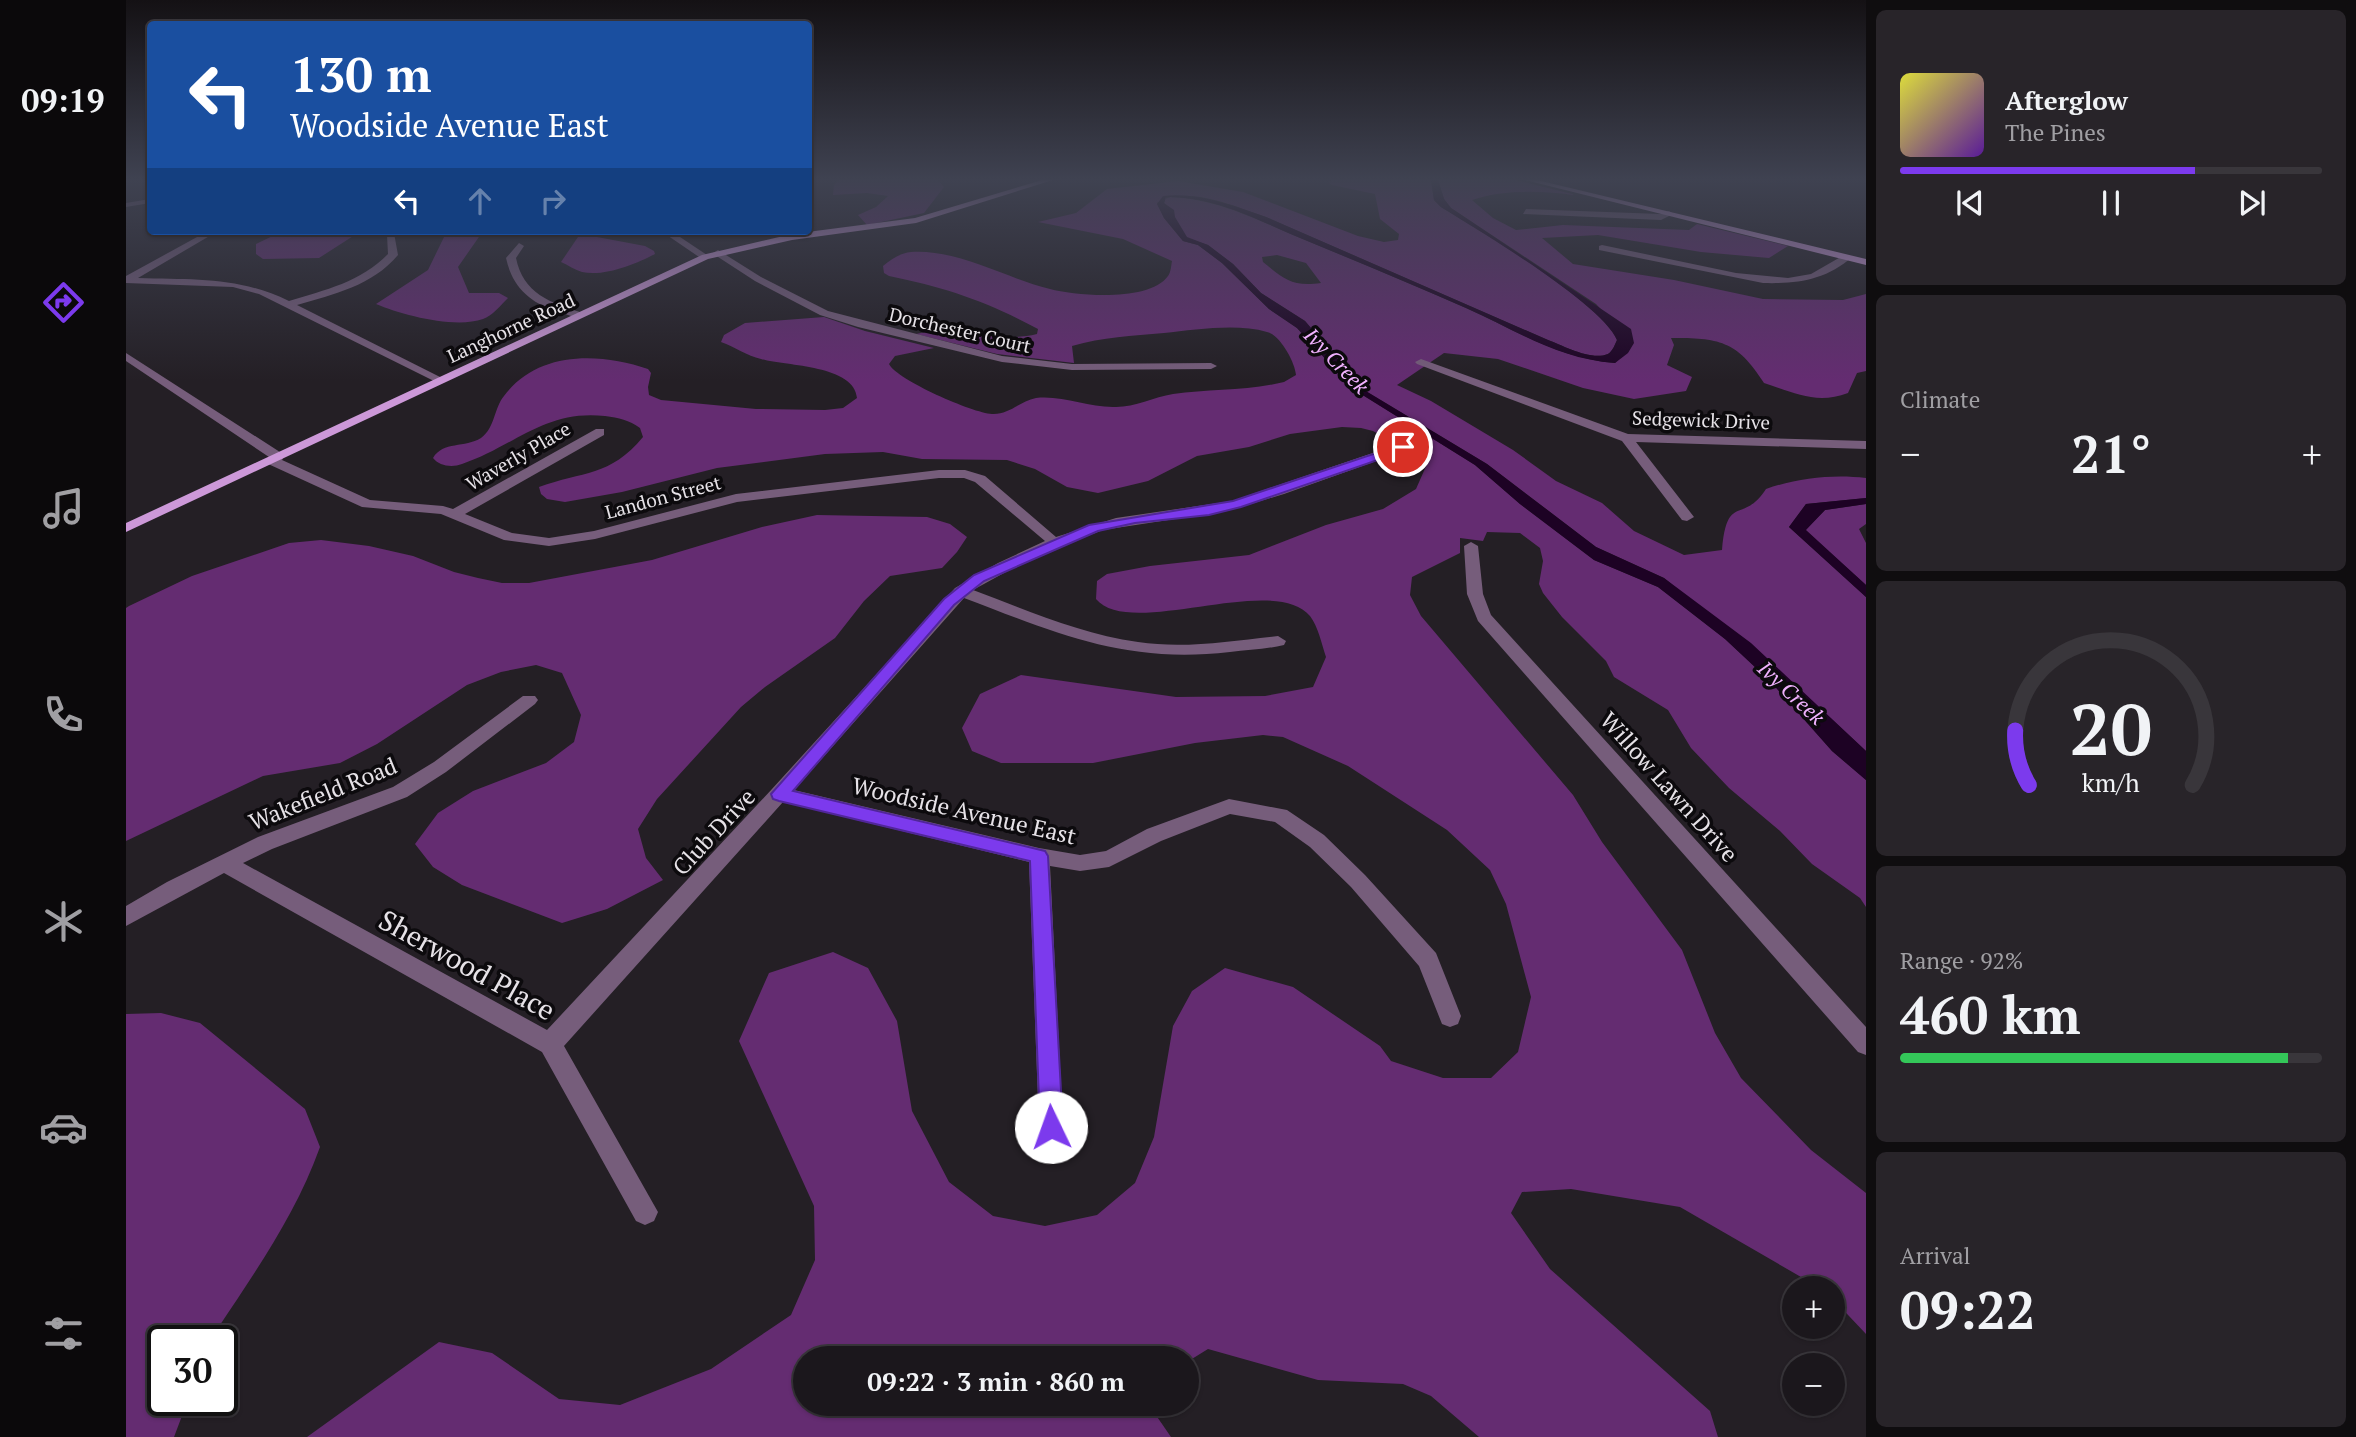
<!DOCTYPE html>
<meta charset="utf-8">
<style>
:root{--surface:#1b171c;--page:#282429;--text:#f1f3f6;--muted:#a09fa3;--line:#39363b;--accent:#7c3aed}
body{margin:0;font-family:"PT Serif",serif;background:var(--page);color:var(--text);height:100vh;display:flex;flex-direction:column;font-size:26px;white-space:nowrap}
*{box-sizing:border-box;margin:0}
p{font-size:23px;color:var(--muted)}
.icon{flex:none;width:38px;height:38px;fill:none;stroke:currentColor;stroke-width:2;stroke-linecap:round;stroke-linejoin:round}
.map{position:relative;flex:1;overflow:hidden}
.sheet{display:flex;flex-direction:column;gap:10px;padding:10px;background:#0f0d0f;width:490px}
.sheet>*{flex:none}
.top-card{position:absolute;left:21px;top:21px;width:665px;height:214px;border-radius:7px;box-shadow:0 2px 5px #0004,0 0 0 2px var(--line);background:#1a4fa0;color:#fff;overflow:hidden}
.tools{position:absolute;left:1656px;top:1276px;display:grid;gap:14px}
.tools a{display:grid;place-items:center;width:63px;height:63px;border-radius:50%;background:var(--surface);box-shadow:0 2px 5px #0004,0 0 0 2px var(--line);font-size:35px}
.speed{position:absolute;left:21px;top:1325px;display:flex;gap:14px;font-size:35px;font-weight:700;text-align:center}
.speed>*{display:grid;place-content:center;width:91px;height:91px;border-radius:50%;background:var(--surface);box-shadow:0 2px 5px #0004,0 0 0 2px var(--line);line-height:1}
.speed .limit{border:4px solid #111;border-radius:10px;background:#fff;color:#111}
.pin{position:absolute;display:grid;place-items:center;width:60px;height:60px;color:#fff;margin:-30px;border:4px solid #fff;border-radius:50%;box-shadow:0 2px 7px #0007}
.me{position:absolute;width:77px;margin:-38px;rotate:357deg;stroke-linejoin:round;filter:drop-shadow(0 0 5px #0008)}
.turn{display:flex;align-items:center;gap:24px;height:147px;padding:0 28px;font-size:32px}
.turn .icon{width:91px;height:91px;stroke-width:2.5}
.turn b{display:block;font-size:49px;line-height:60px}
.lanes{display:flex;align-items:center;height:66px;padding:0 28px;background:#0003;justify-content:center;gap:35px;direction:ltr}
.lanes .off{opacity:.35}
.big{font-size:52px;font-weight:800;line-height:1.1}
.sheet .tile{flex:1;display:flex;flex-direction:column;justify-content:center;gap:10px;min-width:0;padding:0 24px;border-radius:10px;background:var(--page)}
.sheet .dial{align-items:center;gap:0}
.dial svg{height:182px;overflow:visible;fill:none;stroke:var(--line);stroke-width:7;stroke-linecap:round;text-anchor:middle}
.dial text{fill:var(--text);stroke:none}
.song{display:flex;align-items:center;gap:21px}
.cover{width:84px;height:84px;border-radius:10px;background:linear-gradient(135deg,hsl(60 70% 55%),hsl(270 70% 35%))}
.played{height:7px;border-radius:4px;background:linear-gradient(90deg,var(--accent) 70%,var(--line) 70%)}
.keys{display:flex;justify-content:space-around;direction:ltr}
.heat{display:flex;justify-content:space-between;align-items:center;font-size:38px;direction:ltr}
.charge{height:10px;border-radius:5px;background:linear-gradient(90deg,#34c759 92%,var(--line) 0)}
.trip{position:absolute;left:667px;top:1346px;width:406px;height:70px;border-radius:35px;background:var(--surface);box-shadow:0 2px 5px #0004,0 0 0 2px var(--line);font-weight:800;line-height:70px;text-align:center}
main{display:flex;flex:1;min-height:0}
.menu{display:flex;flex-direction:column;width:126px;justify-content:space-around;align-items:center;background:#0b090b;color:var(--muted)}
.menu .icon{width:49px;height:49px}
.menu .on{color:var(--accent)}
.menu b{font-size:32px;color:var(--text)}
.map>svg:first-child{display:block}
.forest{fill:#642c71;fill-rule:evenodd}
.water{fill:#1d0224}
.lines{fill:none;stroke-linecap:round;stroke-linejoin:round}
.minor{fill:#765d7b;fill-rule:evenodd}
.major{fill:#cc98d8;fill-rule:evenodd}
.route{fill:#7c3aed;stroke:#51269a;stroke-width:2}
.labels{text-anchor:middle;stroke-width:7;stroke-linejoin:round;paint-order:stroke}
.far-street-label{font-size:19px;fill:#e6e2e7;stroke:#0c0a0d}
.far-water-label{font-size:21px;font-style:italic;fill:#f0b1fe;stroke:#0c0a0d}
.street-label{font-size:23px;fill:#e6e2e7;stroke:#0c0a0d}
.near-street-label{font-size:28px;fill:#e6e2e7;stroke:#0c0a0d}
</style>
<main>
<nav class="menu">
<b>09:19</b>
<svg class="icon on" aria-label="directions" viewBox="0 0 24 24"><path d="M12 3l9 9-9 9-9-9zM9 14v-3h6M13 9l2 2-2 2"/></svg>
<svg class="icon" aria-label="music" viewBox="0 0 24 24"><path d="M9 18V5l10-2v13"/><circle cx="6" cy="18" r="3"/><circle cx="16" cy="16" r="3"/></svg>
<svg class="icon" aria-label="phone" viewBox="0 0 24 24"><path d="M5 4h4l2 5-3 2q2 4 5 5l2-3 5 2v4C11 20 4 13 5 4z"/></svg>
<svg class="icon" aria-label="climate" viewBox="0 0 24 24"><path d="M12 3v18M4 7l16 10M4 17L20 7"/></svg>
<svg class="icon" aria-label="car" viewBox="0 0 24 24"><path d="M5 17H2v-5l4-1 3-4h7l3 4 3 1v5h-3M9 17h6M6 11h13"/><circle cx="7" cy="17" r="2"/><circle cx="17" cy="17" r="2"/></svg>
<svg class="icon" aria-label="filters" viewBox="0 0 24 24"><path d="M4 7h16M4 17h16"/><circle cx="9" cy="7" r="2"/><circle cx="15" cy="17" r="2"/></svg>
</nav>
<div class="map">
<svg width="1740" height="1437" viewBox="0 0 1740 1437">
<rect width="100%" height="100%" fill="#241f25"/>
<path class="forest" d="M 713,180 L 812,180 L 818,187 L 798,213 L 741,225 L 732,215 L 750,207 L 762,196 L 741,193 L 707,195 L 708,185 Z
M 1205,180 L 1305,180 L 1308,200 L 1315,207 C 1353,230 1476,304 1491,340 C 1489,344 1487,351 1482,354 C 1465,361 1438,346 1422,340 L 1140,217 C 1111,207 1058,184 1031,203 L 1038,218 L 1057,241 L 1072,245 L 1096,263 L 1143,309 L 1171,328 L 1227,389 L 1349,465 L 1394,504 L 1468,560 L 1532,587 L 1599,639 L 1645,682 L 1706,751 L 1740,780 L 1740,907 L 1734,898 L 1686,864 L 1654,831 L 1603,788 L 1565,748 L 1542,710 L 1488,677 L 1480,661 L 1436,617 L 1417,593 L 1413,584 L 1417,561 L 1414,548 L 1394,533 L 1361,532 L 1357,541 L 1334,538 L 1334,553 L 1286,577 L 1284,595 L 1295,616 L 1447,795 L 1476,842 L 1556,950 L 1589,1033 L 1615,1078 L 1685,1150 L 1740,1193 L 1740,1334 L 1706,1298 L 1706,1288 L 1694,1288 L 1554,1207 L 1445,1189 L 1396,1192 L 1385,1213 L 1424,1269 L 1584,1411 L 1592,1437 L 1353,1437 L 1305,1396 L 1277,1384 L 1192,1380 L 1082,1349 L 1061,1362 L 1060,1358 L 679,1358 L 679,1404 L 1026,1404 L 1025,1408 L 1045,1437 L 181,1437 L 313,1342 L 366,1353 L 433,1399 L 494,1405 L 585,1369 L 665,1315 L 689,1260 L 688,1206 L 613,1041 L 643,973 L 707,952 L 742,968 L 771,1021 L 786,1111 L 823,1182 L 867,1216 L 919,1226 L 971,1215 L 1009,1183 L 1028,1137 L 1047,1026 L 1066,991 L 1099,968 L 1167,987 L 1254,1046 L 1265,1061 L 1317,1078 L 1365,1078 L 1392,1052 L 1405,997 L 1380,904 L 1364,870 L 1321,830 L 1222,766 L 1157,737 L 1137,735 L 1069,743 L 967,763 L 875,763 L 846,751 L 836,728 L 854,694 L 895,675 L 1050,697 L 1139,696 L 1187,687 L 1200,657 C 1196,645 1192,626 1184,616 C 1147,572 1004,640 970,599 L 971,581 L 981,574 L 1024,566 L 1123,555 L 1200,525 L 1257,509 L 1290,489 L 1301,464 L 1287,454 L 1299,447 L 1278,437 L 1263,440 L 1247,431 L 1235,428 L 1216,427 L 1164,434 L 1123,447 L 1071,456 L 1022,481 L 972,493 L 941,487 L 909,469 L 881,460 L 796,459 L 757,452 L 699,454 L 591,468 L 496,492 L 439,502 L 421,499 L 415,494 L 413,487 C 457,471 484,477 517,437 L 514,428 C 503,420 493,418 479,416 C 419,409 387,447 336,464 C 326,468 313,466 307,458 C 317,441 339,448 355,438 C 369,428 368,408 378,396 C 411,351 473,352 522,369 L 525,373 L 522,387 L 523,395 L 535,400 L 630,409 L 699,410 L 717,408 L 731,398 C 729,365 659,366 635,359 C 621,356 609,347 595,342 L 598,335 L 619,323 L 698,317 L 739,331 L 808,348 L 769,356 L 763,364 C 771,380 847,413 866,414 C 883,415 894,401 910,398 C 937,395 963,408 990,407 C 1009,407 1028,397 1047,394 C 1083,389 1122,391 1158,382 L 1170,375 C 1169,362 1154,335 1141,332 C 1110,323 1069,330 1038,333 C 1006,336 977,337 946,346 L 948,363 L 871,354 L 790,334 C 830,325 871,344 911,334 L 912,329 C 860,301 821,288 763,276 L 758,273 L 757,266 C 766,259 774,253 785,252 C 833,249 879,278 924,289 C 951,296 1024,302 1042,276 C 1045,272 1045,266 1046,261 L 997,239 L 912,222 L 950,213 L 981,189 L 1052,181 L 1117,192 L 1232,236 L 1258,242 L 1272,240 L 1273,234 L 1254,219 L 1249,194 L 1206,185 L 1203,183 Z
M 1312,180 L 1390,180 L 1450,195 C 1415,191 1380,189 1346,200 L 1367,218 L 1390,230 L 1437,225 L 1563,230 L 1571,224 L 1662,246 L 1643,258 L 1575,252 L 1472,235 L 1416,238 L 1447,264 L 1548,280 L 1637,299 L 1717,300 L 1740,294 L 1740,371 L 1731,373 L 1722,393 C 1691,405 1668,393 1638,383 C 1611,340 1592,338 1545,338 L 1548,345 L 1541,365 L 1566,377 L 1560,391 L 1508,399 L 1457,388 L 1372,359 L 1318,353 L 1271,385 L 1305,401 L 1387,450 L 1430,481 L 1476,503 L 1508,531 L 1558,555 L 1596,550 C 1601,492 1617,525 1640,489 C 1671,478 1707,474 1740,478 L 1740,498 L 1680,504 L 1663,527 L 1740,597 L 1740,751 L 1684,699 L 1538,578 L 1470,547 L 1361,464 L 1238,390 L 1179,321 L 1135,293 L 1107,264 L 1082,245 L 1061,238 L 1038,203 L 1040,197 C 1086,197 1125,217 1167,235 C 1225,259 1283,283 1340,308 C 1389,330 1434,359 1489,363 L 1507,343 L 1470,304 L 1325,208 L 1318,199 ZM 1151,255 L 1180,263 L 1195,283 C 1166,287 1158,279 1137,262 L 1136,257 Z
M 157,231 L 235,231 L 193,258 L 137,259 L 130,254 L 130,244 Z
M 314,231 L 363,231 L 355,234 L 332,267 L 343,293 L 373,293 L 382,298 C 375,305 366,316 357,319 C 329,329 276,315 250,304 L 302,270 L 319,235 Z
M 429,231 L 457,231 L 471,237 L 519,246 L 528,251 L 529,254 C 510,264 478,277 456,272 C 449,270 442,265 435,262 L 452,237 Z
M 1740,504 L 1740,524 L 1733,529 L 1740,543 L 1740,585 L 1679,530 L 1699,510 Z
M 691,515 L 801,517 L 824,524 L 841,537 L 831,552 L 816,568 L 764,576 L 738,601 L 709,638 L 639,687 L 615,707 L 531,799 L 512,829 L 520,858 L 537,880 L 481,909 L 436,923 L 336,885 L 307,867 L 289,844 L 312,813 L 347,791 L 420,763 L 448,742 L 455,715 L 436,673 L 410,665 L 375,672 L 341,685 L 251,744 L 214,763 L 137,776 L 0,841 L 0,608 L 3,606 L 66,576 L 163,543 L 195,540 L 243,546 L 287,556 L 328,572 L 352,578 L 376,583 L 403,583 L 526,560 L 636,527 Z
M 35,1013 L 74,1023 L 179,1109 L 194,1147 C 170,1214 131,1269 92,1328 L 87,1340 L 37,1340 L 37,1400 L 62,1400 L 48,1437 L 0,1437 L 0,1014 Z"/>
<path class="water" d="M 1305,180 L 1312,180 L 1318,199 L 1325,208 L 1505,329 L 1508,343 L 1502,353 L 1489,363 C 1431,359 1392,331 1340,308 C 1283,283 1225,259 1167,235 C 1126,217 1086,196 1040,197 L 1038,203 L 1048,210 L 1049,217 L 1061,237 L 1082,245 L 1107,264 L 1135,293 L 1179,321 L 1238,390 L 1361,464 L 1470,547 L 1538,578 L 1625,643 L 1740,751 L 1740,780 L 1706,751 L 1645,682 L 1599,639 L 1532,587 L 1468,560 L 1394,504 L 1349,465 L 1227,389 L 1171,328 L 1143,309 L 1096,263 L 1072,245 L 1057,241 L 1038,218 L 1031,204 L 1037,196 C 1072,192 1108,206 1140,217 L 1422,340 C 1438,346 1465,361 1482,354 C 1487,351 1489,344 1491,340 C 1476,304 1352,230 1315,207 L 1308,200 Z
M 1740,498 L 1740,504 L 1699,510 L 1680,530 L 1740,585 L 1740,597 L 1663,527 L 1680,504 Z"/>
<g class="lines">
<path class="minor" d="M 24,199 L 24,203 L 0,207 L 0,203 Z
M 1400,209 L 1534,214 L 1543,211 L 1547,214 L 1535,220 L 1397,214 Z
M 82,231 L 92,231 L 12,278 C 68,280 111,276 163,301 C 199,290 235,282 262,254 L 261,235 L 268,233 L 272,255 C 246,286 208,294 171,305 L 320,380 L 310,382 L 133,294 L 107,287 L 0,283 L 0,276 Z
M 535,231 L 545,231 L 584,257 L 576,259 Z
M 393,243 L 398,246 L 390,258 C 397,293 424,303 457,313 L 457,317 C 448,318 439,314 430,311 C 403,302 386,286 380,258 Z
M 1476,245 L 1610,273 L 1662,278 L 1685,274 L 1718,255 L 1726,257 C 1700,280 1671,284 1637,283 L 1473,250 L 1473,246 Z
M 592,250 L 635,277 L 702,311 L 876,356 L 946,364 L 1085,363 L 1091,366 L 1085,369 L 946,370 L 876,362 L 732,327 L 694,315 L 629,281 L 589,255 L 587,253 Z
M 0,353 L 157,454 L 158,457 L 156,460 L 244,500 L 317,506 L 327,509 L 470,429 L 478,429 L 478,435 L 339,514 L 386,533 L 423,538 L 468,531 L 610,494 L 813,470 L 839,470 L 859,476 L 930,537 L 990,518 L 1106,501 L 1273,444 L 1281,444 L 1281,450 L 1158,494 L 1101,511 L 977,530 L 907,557 L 847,590 C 901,610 955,634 1012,642 C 1058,649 1106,641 1152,636 L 1160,641 L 1158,645 C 1141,649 1122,650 1104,652 C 999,664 933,634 838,598 L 668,790 L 913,848 L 954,855 L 980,851 L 1021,829 L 1103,799 L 1161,810 L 1198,835 L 1239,875 L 1310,953 L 1335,1016 L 1332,1024 L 1324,1027 L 1316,1024 L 1293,966 L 1225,887 L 1184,847 L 1149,822 L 1104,814 L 1035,841 L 983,867 L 954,871 L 924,866 L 937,1127 L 934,1136 L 925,1139 L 916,1136 L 913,1127 L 903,862 L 657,802 L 438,1046 L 532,1212 L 528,1221 L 519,1225 L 510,1221 L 416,1052 L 98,873 L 0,926 L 0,906 L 41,882 L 132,837 L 267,787 L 308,762 L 397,696 L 409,696 L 412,700 L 409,704 L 320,772 L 281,797 L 146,849 L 117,863 L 421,1030 L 646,789 L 829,588 L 872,563 L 919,541 L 849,482 L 838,478 L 813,478 L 611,502 L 469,539 L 423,546 L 378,540 L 315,514 L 236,507 L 140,463 L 139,460 L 143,457 L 0,361 Z
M 1295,359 L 1502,434 L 1740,441 L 1740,449 L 1510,442 L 1568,517 L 1561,521 L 1556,520 L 1496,441 L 1291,364 L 1289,362 Z
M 1345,542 L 1352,546 L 1357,594 L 1365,615 L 1740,1027 L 1740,1055 L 1732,1052 L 1352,621 L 1341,594 L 1338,546 Z"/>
<path class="major" d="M 916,180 L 927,180 L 790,223 L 666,240 L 582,259 L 0,532 L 0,523 L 576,255 L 666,234 L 789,218 Z
M 1399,180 L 1411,180 L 1740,259 L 1740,265 Z"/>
</g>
<linearGradient id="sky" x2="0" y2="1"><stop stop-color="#141114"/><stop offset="0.47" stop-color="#3f4251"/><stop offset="1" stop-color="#3f4251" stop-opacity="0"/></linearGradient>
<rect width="1740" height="381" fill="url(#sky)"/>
<path class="route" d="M 1277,444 L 1283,447 L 1281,450 L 1115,507 L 1083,515 L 1009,523 L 972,531 L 858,581 L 828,605 L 667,791 L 919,851 L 922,856 L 937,1127 L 933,1135 L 925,1139 L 917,1135 L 914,1127 L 904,861 L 653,801 L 647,799 L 645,794 L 818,599 L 848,575 L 963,525 L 1107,501 Z"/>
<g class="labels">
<g class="far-street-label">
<text transform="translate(385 328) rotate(-25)" y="7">Langhorne Road</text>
<text transform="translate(834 330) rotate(13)" y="7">Dorchester Court</text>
<text transform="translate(1575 420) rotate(2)" y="7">Sedgewick Drive</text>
<text transform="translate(392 456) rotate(-30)" y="7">Waverly Place</text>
<text transform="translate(537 497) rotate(-15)" y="7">Landon Street</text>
</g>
<g class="far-water-label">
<text transform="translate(1210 361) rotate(46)" y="7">Ivy Creek</text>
<text transform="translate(1665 693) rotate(43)" y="7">Ivy Creek</text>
</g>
<g class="street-label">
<text transform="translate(1543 787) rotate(48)" y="8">Willow Lawn Drive</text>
<text transform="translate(197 794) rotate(-22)" y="8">Wakefield Road</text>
<text transform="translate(838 811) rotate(13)" y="8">Woodside Avenue East</text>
<text transform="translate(588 832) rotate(-47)" y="8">Club Drive</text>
</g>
<g class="near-street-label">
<text transform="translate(341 965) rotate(29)" y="10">Sherwood Place</text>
</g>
</g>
</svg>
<div class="tools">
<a>+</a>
<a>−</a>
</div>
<div class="speed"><div class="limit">30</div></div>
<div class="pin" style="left:1277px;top:447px;background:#d93025"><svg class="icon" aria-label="arrive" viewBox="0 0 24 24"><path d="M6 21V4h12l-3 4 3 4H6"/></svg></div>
<svg class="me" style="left:925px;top:1127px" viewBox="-20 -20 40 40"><circle r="19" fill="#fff"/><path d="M0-13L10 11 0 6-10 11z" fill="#7c3aed"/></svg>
<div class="trip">09:22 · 3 min · 860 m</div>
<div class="top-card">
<div class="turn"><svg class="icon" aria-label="left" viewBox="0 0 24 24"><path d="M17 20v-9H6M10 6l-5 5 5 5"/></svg><div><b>130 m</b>Woodside Avenue East</div></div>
<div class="lanes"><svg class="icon" aria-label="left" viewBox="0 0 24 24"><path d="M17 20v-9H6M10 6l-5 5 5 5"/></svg><svg class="icon off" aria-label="ahead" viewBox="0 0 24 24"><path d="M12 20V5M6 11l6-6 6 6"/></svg><svg class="icon off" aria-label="right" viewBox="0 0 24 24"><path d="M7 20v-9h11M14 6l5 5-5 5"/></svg></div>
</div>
</div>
<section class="sheet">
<div class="tile">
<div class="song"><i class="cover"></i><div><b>Afterglow</b><p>The Pines</p></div></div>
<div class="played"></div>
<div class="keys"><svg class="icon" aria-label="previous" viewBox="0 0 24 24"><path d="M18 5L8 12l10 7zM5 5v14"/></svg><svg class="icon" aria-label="pause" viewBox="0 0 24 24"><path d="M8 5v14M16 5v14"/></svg><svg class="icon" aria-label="next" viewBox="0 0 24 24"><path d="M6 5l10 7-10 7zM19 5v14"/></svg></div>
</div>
<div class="tile"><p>Climate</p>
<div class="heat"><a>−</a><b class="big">21°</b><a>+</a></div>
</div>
<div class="tile dial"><svg viewBox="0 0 100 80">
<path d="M14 69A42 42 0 1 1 86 69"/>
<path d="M14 69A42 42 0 0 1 8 45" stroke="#7c3aed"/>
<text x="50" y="56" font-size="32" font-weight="700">20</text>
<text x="50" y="72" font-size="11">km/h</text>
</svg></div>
<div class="tile"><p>Range · 92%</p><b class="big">460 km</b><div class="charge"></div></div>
<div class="tile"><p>Arrival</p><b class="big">09:22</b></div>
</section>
</main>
